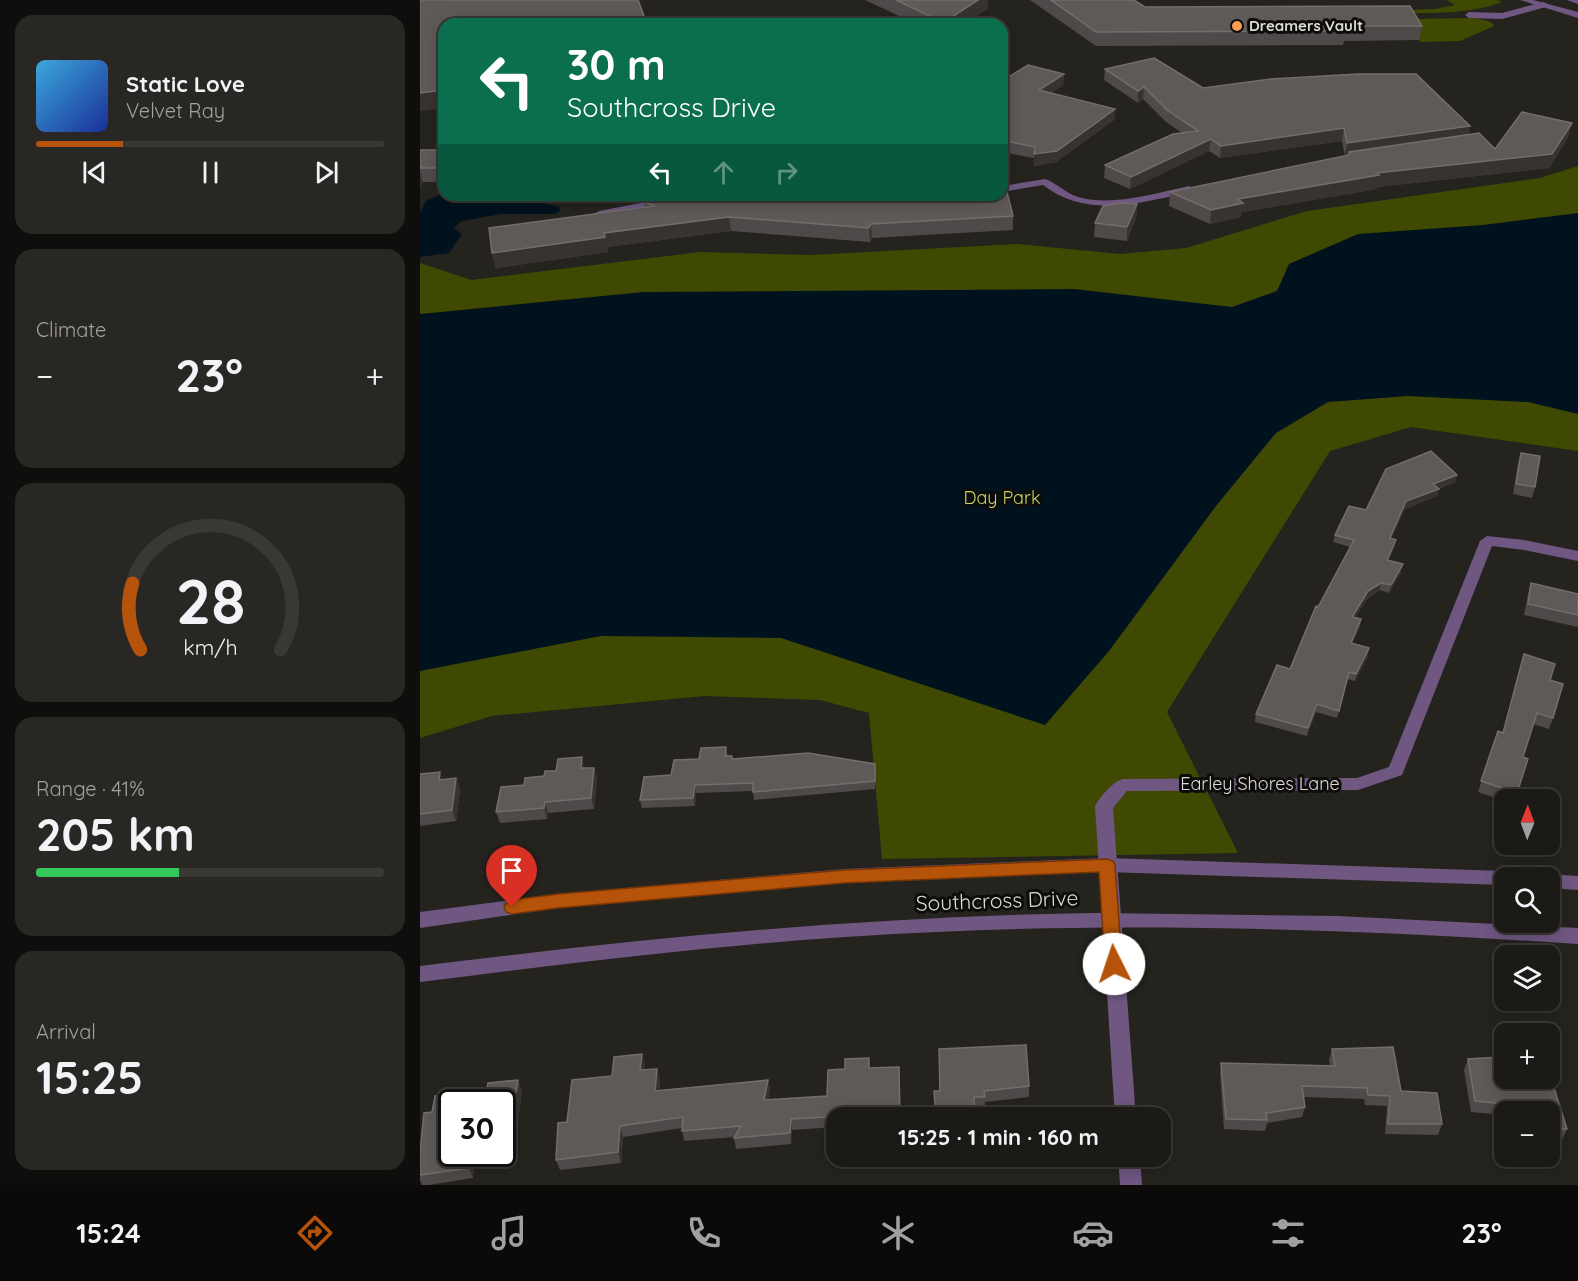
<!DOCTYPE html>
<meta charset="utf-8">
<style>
:root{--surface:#1c1a16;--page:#292723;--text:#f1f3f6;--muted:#a0a1a1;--line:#3a3835;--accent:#b45309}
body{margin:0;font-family:Quicksand,sans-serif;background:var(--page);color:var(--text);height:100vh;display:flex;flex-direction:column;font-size:22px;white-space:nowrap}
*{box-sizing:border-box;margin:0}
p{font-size:20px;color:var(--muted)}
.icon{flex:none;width:33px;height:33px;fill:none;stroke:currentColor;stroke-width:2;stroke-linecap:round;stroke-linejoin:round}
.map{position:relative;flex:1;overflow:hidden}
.sheet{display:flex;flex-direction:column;gap:15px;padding:15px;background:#0f0e0c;width:420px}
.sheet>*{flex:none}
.hud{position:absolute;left:18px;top:18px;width:570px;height:183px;border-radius:18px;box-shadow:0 3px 15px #0003,0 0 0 2px var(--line);background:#0b6e4f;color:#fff;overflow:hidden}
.needle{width:39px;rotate:1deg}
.controls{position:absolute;left:1074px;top:789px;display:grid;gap:12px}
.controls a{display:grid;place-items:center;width:66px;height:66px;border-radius:12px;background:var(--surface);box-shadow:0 3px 15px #0003,0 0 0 2px var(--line);font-size:30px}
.speed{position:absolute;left:18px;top:1089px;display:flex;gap:12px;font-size:30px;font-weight:700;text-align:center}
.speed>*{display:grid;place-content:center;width:78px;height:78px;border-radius:50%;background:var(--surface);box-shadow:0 3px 15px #0003,0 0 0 2px var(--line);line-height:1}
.speed .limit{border:3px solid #111;border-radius:9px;background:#fff;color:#111}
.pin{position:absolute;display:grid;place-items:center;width:51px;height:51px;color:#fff;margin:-62px -26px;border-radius:50% 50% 50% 0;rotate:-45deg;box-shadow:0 0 6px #0007}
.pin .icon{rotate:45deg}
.me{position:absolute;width:66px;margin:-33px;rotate:356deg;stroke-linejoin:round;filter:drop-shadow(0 0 4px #0008)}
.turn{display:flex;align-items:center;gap:21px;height:126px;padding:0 30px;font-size:27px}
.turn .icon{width:78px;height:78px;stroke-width:2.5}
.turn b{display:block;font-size:42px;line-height:51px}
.lanes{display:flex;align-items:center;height:57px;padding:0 30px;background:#0003;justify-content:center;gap:30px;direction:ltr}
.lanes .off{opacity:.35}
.big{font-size:45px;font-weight:800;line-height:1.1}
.sheet .widget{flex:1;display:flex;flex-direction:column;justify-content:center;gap:9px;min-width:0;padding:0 21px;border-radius:18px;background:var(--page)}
.sheet .dial{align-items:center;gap:0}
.dial svg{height:156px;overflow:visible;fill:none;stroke:var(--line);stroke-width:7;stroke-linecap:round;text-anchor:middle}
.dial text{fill:var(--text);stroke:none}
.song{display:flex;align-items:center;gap:18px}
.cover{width:72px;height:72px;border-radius:9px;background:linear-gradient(135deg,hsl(200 70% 55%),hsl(230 70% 35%))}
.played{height:6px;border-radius:3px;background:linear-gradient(90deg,var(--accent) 25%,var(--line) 25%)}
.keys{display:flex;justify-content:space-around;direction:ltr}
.heat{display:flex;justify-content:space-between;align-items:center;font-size:33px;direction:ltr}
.charge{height:9px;border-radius:4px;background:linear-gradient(90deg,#34c759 41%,var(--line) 0)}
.trip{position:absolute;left:406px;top:1107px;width:345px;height:60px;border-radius:18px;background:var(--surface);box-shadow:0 3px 15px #0003,0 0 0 2px var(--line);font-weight:800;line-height:60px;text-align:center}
.menu{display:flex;height:96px;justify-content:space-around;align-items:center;background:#0b0a09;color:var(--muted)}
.menu .icon{width:42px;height:42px}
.menu .current{color:var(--accent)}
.menu b{font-size:27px;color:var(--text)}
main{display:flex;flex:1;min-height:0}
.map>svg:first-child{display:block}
.green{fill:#404902}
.water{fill:#00121e}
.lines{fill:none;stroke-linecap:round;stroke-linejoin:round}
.minor{fill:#6f5782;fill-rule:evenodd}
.tertiary{fill:#6f5782;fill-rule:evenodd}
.wall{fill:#504949}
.shaded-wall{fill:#383331}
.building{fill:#5f5958;stroke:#736d6c;stroke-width:1.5}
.route{fill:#b45309;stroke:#753606;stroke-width:1.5}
.poi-dot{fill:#fa9f50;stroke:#0d0c0a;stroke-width:2}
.labels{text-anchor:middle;stroke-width:6;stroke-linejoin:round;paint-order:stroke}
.far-poi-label{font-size:15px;font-weight:bold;fill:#dddbd8;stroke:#0d0c0a;text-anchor:start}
.park-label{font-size:18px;fill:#c3d66e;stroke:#0d0c0a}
.street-label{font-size:18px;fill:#dddbd8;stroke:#0d0c0a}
.near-street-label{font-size:21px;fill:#dddbd8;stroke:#0d0c0a}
</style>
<main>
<section class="sheet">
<div class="widget">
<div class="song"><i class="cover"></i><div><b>Static Love</b><p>Velvet Ray</p></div></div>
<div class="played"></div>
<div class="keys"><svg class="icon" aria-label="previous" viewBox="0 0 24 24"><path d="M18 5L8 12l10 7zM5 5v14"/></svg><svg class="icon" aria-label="pause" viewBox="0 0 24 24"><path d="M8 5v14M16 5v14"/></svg><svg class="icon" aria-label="next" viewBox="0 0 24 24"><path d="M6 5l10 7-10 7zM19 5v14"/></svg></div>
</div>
<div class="widget"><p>Climate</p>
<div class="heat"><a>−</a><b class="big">23°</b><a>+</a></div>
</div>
<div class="widget dial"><svg viewBox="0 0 100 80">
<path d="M14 69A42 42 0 1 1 86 69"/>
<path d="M14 69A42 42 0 0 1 10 35" stroke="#b45309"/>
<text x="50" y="56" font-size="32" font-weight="700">28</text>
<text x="50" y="72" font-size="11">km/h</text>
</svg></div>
<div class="widget"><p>Range · 41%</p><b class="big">205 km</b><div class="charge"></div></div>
<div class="widget"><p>Arrival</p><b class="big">15:25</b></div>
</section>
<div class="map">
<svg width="1158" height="1185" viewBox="0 0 1158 1185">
<rect width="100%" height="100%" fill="#25231e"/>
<path class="green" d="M 1026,0 L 1077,0 L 1082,2 C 1051,14 1017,13 984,13 L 982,10 L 1015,9 L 1035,5 Z
M 1056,18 L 1071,22 L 1074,26 L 1040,41 L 1000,42 L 988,19 Z
M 1158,166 L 1158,451 L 991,427 L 910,451 L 747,712 L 818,853 L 462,859 L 449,713 L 400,700 L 285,696 L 72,716 L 0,738 L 0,263 L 51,280 L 280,252 L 391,255 L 597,244 L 700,254 L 766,248 L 887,211 L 1120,178 Z"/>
<path class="water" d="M 24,193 L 86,195 L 140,207 L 139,212 L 134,214 L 81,214 L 41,221 L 34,228 L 42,234 L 29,253 L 0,257 L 0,213 L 6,201 Z
M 1158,213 L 1158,414 L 1108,402 L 988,396 L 908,402 L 856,433 L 796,506 L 689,651 L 625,725 L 361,638 L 181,636 L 0,671 L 0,314 L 224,292 L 654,289 L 812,307 L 857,291 L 869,264 L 938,234 L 1063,225 Z"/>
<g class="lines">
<path class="minor" d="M 1123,2 L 1126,3 L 1126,7 L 1082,19 L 1049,18 L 1045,15 L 1049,12 L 1082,13 Z
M 625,179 C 637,183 645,193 658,197 C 693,207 735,193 769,186 L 774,189 C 767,195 753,196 743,198 C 701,207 659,213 623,185 L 582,192 L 582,186 Z
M 243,195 L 256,195 L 238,206 L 179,217 L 174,214 L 179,211 L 231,201 Z
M 1067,536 L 1104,540 L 1158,551 L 1158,561 L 1104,550 L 1072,546 L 982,775 L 938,790 L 707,791 L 693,808 L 716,1118 L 695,1118 L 675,806 C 681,796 692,782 703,779 L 937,778 L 969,767 L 1060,541 Z
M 698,1156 L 720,1156 L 722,1185 L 700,1185 Z"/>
<path class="tertiary" d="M 1100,0 L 1113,0 L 1158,12 L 1158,18 Z
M 1147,0 L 1158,0 L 1158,4 Z
M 687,858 L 1084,871 L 1090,873 L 1093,878 L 1084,878 L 1084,885 L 687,872 L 424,883 L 138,908 L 0,928 L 0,912 L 138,894 L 424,869 Z
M 1130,874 L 1158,876 L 1158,890 L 1130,888 L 1130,878 L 1123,878 Z
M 677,913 L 918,916 L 1158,928 L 1158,944 C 945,930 730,922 517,932 C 344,939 172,960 0,982 L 0,966 C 225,938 450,916 677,913 Z"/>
</g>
<path class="wall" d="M 445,0 L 568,0 L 568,8 L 545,24 L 496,24 Z
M 610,0 L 714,0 L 725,7 L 1002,26 L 999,40 L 924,41 L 923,45 L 676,46 Z
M 685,69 L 783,88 L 1050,126 L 1048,135 L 1075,149 L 1149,136 L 1129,168 L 957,187 L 957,189 L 822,212 L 821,217 L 790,224 L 749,206 L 750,192 L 925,156 L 922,141 L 800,158 L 789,151 L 710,189 L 684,178 L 685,165 L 762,133 L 746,122 L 723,99 L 718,103 L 684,80 Z
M 644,74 L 643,85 L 631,93 L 695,109 L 694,120 L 636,162 L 614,166 L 614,158 L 582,152 L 582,81 Z
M 0,150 L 24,150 L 24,182 L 3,182 L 0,187 Z
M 146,195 L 189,195 L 176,203 Z
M 498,197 L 593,216 L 593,230 L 452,238 L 450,242 L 311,231 L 187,247 L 188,252 L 76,268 L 72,253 L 225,207 L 224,202 Z
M 717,204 L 716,218 L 707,241 L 674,237 L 675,223 Z
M 1101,453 L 1115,487 L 1112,498 L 1093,494 L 1098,463 Z
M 1037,475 L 1035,482 L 1019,489 L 1017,496 L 985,509 L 971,538 L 974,547 L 969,560 L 981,572 L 969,593 L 960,590 L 947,599 L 935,617 L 941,619 L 940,627 L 932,643 L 948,656 L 935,681 L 928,679 L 917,718 L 896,712 L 887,736 L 835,722 L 836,714 L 870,669 L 898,607 L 930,547 L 913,542 L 915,535 L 946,510 Z
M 1111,583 L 1158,594 L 1158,627 L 1104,615 L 1108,594 Z
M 1104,654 L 1130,680 L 1133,718 L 1129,729 L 1113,724 L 1103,757 L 1108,759 L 1095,800 L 1084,800 L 1084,801 L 1058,792 L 1078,731 L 1083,732 Z
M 306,747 L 308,756 L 312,756 L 312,759 L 455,764 L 455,789 L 334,800 L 333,791 L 276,793 L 275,806 L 222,808 L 220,800 L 251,775 L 279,759 Z
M 165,768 L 174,768 L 177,779 L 174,809 L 128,813 L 127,819 L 80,823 L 76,812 L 104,785 L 124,776 Z
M 0,774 L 23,780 L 36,778 L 40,790 L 36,821 L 0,826 Z
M 912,1049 L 981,1091 L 1022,1124 L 1018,1135 L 965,1134 L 967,1106 L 945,1105 L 944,1099 L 884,1097 L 885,1107 L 882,1117 L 847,1123 L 845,1131 L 804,1129 L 800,1074 L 801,1063 L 910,1066 L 909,1060 Z
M 1079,1057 L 1084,1058 L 1084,1078 L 1130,1078 L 1130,1075 L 1147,1129 L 1142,1140 L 1130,1140 L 1130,1112 L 1084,1112 L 1084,1115 L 1051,1112 L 1044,1070 L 1048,1059 Z
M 225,1064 L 224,1070 L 237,1069 L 240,1080 L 239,1090 L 348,1080 L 350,1090 L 348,1100 L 407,1096 L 450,1068 L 480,1077 L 480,1118 L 417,1118 L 417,1127 L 372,1130 L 371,1144 L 316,1149 L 314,1138 L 315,1137 L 264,1141 L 262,1128 L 203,1137 L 201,1163 L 140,1170 L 136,1160 L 147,1122 L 192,1076 Z
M 98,1080 L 102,1091 L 95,1145 L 82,1147 L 82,1102 L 32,1102 L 32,1154 L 55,1154 L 53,1178 L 9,1185 L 2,1185 L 0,1180 L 0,1152 L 4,1113 L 12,1112 L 15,1096 L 33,1094 L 34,1090 L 67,1088 L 68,1083 Z
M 609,1086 L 609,1097 L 565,1102 L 565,1108 L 555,1108 L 514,1091 Z"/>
<path class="shaded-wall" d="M 558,0 L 568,0 L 568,8 L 545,24 L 529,24 L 529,19 Z
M 226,21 L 227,24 L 203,24 Z
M 644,74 L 643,85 L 619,101 L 619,90 Z
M 724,87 L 723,99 L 718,103 L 718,91 Z
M 24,90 L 24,108 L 0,111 L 0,93 Z
M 695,109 L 694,120 L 636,162 L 614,166 L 614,154 Z
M 1152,123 L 1149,136 L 1129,168 L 957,187 L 957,189 L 822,212 L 821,217 L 790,224 L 791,210 L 818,199 L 956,173 L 1132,154 Z
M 1050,126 L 1047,138 L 929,152 L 928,155 L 925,156 L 927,143 Z
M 924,128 L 922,141 L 800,158 L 801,146 Z
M 791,139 L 789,151 L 710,189 L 711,177 Z
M 0,171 L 3,182 L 0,187 Z
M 175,195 L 189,195 L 176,203 Z
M 717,204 L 716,218 L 707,241 L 707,227 Z
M 309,217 L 311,231 L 187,247 L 188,252 L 76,268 L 72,253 L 184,233 Z
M 451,224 L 452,238 L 450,242 L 449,228 Z
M 1037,475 L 1035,482 L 1011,492 L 1013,484 Z
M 1019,489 L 1017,496 L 985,509 L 968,545 L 970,538 L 986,501 Z
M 976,540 L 974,547 L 966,567 L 967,560 Z
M 983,564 L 981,572 L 969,593 L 971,585 Z
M 961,583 L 960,590 L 947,599 L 931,624 L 932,617 L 948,591 Z
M 941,619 L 940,627 L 929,650 L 931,643 Z
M 949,648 L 948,656 L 935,681 L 936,674 Z
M 897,704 L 896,712 L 887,736 L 888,728 Z
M 162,757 L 165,768 L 161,768 Z
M 174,768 L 177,779 L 174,809 L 171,798 Z
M 20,772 L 24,783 L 19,780 Z
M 36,778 L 40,790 L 36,821 L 32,810 Z
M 275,785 L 276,793 L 275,806 L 273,798 Z
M 125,802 L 128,813 L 127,819 L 124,808 Z
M 222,1054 L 225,1064 L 223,1081 L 220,1070 Z
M 237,1069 L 240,1080 L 238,1102 L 235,1091 Z
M 98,1080 L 102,1091 L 95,1145 L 90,1135 Z
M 348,1080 L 350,1090 L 346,1111 L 344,1100 Z
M 371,1119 L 372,1130 L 371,1144 L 370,1133 Z
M 200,1126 L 203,1137 L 201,1163 L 198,1152 Z
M 50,1154 L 55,1154 L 53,1178 L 49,1168 Z"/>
<path class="building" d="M 0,0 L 218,0 L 226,21 L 203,24 L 24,24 L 24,90 L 0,93 Z
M 476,0 L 558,0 L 529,19 L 518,20 Z
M 631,0 L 714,0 L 725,7 L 990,6 L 1002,26 L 923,26 L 925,31 L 676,32 Z
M 734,58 L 783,88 L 851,79 L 938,74 L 996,74 L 1050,126 L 927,143 L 924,128 L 801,146 L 791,139 L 711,177 L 685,165 L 753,134 L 778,131 L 747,110 L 724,87 L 718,91 L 685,69 Z
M 608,65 L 644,74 L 619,90 L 695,109 L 637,151 L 614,154 L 615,147 L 582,140 L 582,81 Z
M 1102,112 L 1152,123 L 1132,154 L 956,173 L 959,175 L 818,199 L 823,203 L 791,210 L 750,192 L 929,155 L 929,152 L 1059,133 L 1075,149 Z
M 0,150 L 24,150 L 24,168 L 0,168 Z
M 587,192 L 593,216 L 451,224 L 449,228 L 309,217 L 184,233 L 185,237 L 72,253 L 69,228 L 234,206 L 224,202 L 283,195 L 498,195 L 497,197 L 535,195 L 582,195 L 582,193 Z
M 701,203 L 717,204 L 707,227 L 675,223 L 683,206 Z
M 1011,451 L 1037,475 L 1013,484 L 1019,489 L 986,501 L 970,538 L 976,540 L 967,560 L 983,564 L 971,585 L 961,583 L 948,591 L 932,617 L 941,619 L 931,643 L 949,648 L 936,674 L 929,672 L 919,711 L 897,704 L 888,728 L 836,714 L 857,665 L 870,669 L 896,606 L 898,607 L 934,540 L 915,535 L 929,506 L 946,510 L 966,469 Z
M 1101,453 L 1120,456 L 1115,487 L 1096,484 Z
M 1111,583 L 1158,594 L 1158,615 L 1108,604 Z
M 1104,654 L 1135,664 L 1130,680 L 1143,684 L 1133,718 L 1117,713 L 1103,757 L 1108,759 L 1097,793 L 1061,781 L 1078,731 L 1083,733 Z
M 306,747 L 305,756 L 312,756 L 312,759 L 388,753 L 455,764 L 455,781 L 333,792 L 333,783 L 275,785 L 273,798 L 220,800 L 224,777 L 251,775 L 254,760 L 279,759 L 281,748 Z
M 162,757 L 161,768 L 174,768 L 171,798 L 125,802 L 124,808 L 76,812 L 81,787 L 104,785 L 105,778 L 124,776 L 125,771 L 136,771 L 138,759 Z
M 20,772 L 19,780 L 36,778 L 32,810 L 0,814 L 0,774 Z
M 606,1045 L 609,1086 L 564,1091 L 565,1097 L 554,1097 L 555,1118 L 516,1118 L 514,1091 L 520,1091 L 519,1049 Z
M 973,1047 L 981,1091 L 1017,1093 L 1022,1124 L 968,1124 L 970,1096 L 948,1095 L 947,1088 L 882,1086 L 885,1107 L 846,1113 L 847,1120 L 806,1119 L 801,1063 L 915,1066 L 912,1049 Z
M 222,1054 L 220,1070 L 237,1069 L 235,1091 L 348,1080 L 344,1100 L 407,1096 L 408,1070 L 425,1069 L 425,1059 L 449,1058 L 449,1068 L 479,1067 L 480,1118 L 442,1118 L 442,1115 L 371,1119 L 370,1133 L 314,1138 L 321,1126 L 262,1131 L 263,1117 L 200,1126 L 198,1152 L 136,1160 L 138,1123 L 147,1122 L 152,1080 L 192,1076 L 194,1057 Z
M 1079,1057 L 1084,1058 L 1084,1078 L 1130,1078 L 1130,1075 L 1147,1129 L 1130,1129 L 1130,1112 L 1096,1112 L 1095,1105 L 1055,1101 L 1048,1059 Z
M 98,1080 L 90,1135 L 82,1136 L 82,1102 L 32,1102 L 32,1154 L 50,1154 L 49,1168 L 0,1175 L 0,1152 L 4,1113 L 12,1112 L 15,1096 L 33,1094 L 34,1090 L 67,1088 L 68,1083 Z"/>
<path class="route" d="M 687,859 L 693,861 L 695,865 L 702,964 L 700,969 L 694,971 L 687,969 L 685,964 L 679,872 L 424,883 L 138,908 L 92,914 L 86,912 L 84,907 L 86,903 L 92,900 L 138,894 L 424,870 Z"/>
<circle class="poi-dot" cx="817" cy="26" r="6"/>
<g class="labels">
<g class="far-poi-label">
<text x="829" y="31">Dreamers Vault</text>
</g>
<g class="park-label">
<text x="582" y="504">Day Park</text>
</g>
<g class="street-label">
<text x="840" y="790">Earley Shores Lane</text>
</g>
<g class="near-street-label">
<text transform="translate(577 901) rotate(-2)" y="7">Southcross Drive</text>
</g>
</g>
</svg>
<div class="controls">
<a><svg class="needle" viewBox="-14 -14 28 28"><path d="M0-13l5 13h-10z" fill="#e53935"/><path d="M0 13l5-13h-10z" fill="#a0a1a1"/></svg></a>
<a><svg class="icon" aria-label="search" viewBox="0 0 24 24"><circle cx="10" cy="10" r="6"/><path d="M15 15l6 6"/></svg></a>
<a><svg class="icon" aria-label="layers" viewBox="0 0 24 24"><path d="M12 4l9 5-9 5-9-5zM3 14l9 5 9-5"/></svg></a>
<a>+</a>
<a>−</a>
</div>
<div class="speed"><div class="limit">30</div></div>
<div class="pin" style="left:92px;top:907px;background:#d93025"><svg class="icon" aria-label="arrive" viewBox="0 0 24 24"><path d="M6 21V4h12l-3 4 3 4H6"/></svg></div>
<svg class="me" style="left:694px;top:964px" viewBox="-20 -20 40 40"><circle r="19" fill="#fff"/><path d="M0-13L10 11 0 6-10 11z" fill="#b45309"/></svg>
<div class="trip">15:25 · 1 min · 160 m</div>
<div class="hud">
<div class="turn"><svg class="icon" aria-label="left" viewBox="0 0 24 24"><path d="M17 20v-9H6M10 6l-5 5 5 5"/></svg><div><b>30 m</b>Southcross Drive</div></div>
<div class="lanes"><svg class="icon" aria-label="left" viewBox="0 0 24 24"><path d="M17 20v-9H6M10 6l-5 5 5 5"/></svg><svg class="icon off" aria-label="ahead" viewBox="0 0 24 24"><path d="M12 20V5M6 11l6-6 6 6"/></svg><svg class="icon off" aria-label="right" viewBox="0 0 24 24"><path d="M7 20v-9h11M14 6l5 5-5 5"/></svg></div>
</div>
</div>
</main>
<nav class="menu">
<b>15:24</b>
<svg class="icon current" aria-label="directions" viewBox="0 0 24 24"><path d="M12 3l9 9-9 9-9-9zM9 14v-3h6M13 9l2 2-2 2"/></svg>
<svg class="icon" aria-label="music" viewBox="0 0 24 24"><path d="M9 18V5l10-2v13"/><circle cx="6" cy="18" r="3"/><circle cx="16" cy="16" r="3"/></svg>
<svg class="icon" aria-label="phone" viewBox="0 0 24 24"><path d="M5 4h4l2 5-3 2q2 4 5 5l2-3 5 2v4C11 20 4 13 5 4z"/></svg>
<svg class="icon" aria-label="climate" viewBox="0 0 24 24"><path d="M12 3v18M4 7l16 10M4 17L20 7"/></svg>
<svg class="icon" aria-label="car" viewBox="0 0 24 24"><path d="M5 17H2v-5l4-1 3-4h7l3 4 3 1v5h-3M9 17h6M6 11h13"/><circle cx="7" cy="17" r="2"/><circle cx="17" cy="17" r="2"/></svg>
<svg class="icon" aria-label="filters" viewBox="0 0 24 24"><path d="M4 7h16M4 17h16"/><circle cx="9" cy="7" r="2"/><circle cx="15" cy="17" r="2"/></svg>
<b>23°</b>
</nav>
